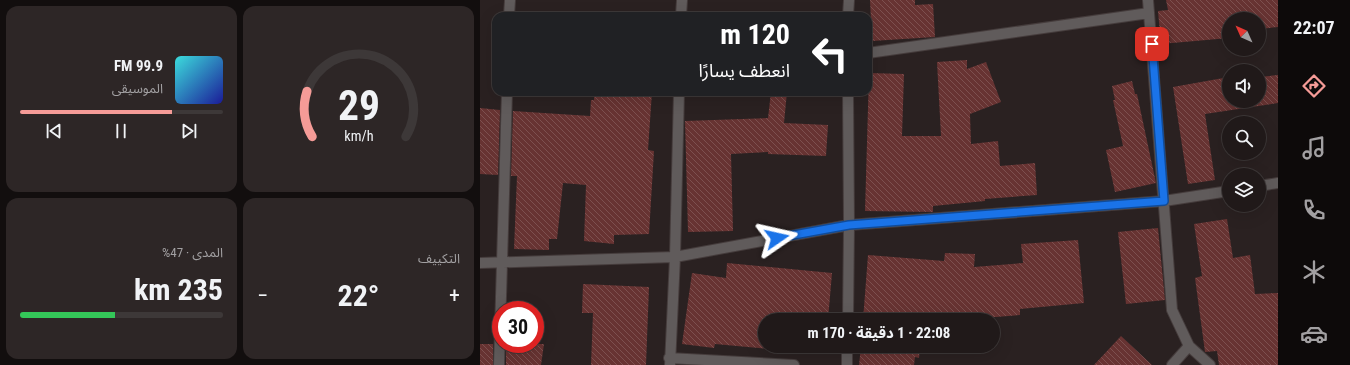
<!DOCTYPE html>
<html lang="ar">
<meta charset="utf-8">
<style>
:root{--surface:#201919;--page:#2d2626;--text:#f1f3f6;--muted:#a2a0a2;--line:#3d3838;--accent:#f59b97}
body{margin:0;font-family:"Roboto Condensed","Noto Sans Arabic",sans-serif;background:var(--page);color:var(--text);direction:rtl;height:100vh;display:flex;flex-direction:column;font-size:15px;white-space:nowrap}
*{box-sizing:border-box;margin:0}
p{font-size:13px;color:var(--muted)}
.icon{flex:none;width:22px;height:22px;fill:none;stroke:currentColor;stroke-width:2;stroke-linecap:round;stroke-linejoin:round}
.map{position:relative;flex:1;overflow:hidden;direction:ltr}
.sheet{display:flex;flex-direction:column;gap:6px;padding:6px;background:#120e0e;width:480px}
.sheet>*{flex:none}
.top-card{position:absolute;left:12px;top:12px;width:380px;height:84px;border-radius:12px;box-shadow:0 4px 16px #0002,0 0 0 1px var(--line);direction:rtl;background:#202124;color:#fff;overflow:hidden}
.needle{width:26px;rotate:315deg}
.buttons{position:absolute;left:742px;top:12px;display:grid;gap:8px}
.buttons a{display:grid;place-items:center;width:44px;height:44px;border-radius:50%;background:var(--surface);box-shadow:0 4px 16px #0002,0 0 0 1px var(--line);font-size:20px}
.speed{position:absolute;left:12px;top:301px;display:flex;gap:8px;font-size:20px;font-weight:700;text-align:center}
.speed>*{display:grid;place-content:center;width:52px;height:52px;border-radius:50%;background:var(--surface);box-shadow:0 4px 16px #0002,0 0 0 1px var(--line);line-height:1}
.speed .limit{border:6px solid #d22;background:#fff;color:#111}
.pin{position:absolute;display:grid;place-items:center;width:34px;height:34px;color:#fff;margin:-17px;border-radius:8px;box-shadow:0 2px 6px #0006}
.me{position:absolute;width:44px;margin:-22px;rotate:79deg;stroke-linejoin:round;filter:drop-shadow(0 0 3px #0008)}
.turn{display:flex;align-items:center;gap:14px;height:84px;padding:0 16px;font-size:18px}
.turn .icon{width:52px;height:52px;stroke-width:2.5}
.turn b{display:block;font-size:28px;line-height:34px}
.big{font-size:30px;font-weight:700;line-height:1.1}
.sheet .tile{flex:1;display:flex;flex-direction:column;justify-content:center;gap:6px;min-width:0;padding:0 14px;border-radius:12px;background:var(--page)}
.sheet .dial{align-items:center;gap:0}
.dial svg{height:104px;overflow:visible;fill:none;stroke:var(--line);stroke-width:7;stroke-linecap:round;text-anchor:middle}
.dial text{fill:var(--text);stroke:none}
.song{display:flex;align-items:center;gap:12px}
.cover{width:48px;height:48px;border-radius:6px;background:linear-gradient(135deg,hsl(180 70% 55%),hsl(240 70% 35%))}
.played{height:4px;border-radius:2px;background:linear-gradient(90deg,var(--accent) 75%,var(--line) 75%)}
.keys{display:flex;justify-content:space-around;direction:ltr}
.heat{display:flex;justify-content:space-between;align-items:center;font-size:22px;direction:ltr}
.charge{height:6px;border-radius:3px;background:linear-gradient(90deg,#34c759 47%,var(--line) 0)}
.sheet .tiles{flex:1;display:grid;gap:6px;grid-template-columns:repeat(2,1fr)}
.trip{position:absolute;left:278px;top:313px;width:242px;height:40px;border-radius:20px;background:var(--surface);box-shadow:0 4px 16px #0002,0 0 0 1px var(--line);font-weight:700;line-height:40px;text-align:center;direction:rtl}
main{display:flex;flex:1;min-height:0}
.menu{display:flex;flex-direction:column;width:72px;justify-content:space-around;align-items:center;background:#0d0a0a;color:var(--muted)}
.menu .icon{width:28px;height:28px}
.menu .active{color:var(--accent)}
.menu b{font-size:18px;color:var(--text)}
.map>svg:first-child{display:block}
.building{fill:url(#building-back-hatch)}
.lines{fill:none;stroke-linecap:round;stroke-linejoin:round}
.street-casing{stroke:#453c3c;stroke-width:12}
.street{stroke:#605b5b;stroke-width:10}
.route-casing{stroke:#114b97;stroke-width:10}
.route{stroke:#1a73e8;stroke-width:7}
</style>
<main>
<nav class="menu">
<b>22:07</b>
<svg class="icon active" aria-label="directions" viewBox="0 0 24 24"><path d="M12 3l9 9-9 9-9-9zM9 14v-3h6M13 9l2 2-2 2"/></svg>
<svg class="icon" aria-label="music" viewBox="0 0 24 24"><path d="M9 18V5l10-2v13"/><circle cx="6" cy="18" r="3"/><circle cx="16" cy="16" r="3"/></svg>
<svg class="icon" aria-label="phone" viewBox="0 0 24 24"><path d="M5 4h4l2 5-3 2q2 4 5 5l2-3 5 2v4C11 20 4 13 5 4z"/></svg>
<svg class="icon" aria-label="climate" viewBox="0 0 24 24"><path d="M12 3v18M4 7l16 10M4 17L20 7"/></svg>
<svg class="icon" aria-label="car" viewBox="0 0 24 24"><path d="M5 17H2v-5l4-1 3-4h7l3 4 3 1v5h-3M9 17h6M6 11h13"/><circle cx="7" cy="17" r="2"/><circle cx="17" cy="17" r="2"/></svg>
</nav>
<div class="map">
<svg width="798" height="365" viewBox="0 0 798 365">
<defs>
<pattern id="building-back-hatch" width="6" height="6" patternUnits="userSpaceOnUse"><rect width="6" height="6" fill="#673332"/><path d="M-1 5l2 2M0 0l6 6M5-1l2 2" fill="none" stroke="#7d504f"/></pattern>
</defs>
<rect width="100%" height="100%" fill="#2a2121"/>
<path class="building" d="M 390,0 L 435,0 L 435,5 L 453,4 L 455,37 L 392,41 Z
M 686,0 L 798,0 L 798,27 L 779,29 L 779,19 L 749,19 L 749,38 L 681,44 L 678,11 L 688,10 Z
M 487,60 L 487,69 L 506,62 L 521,102 L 490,114 L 491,144 L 518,141 L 520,166 L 555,163 L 557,195 L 505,199 L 505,201 L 453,206 L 453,212 L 385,211 L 389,73 L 424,74 L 422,136 L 461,136 L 457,62 Z
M 798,75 L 798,103 L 725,114 L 735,180 L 708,184 L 693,87 L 749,77 L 749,101 L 779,101 L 779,77 Z
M 652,81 L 655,94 L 657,94 L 676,183 L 635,192 L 626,150 L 643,146 L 633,100 L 635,100 L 632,86 Z
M 114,92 L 172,92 L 168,150 L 174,151 L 169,234 L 134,235 L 134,244 L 104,241 L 106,185 L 83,183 L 77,239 L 69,239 L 69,250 L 34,249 L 37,176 L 31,176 L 33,111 L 110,116 L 111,100 L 114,100 Z
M 291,92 L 307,92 L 304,123 L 348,125 L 346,156 L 288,154 L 288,152 L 251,154 L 253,231 L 208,232 L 205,121 L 288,118 Z
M 0,108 L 20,110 L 18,175 L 0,174 Z
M 747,219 L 753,258 L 770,255 L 775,294 L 798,293 L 798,365 L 739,365 L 737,351 L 725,352 L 715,278 L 722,276 L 714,224 Z
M 678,228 L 685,300 L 646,304 L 638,232 Z
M 598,240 L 604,303 L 540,309 L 540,315 L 490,319 L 442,317 L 442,320 L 383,320 L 388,255 L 464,261 L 465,253 L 495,254 L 494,267 L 543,263 L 541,244 Z
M 247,263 L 352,273 L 348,320 L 285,320 L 285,346 L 346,346 L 345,354 L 235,344 L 234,348 L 202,344 L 212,273 L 246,278 Z
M 103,284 L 169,287 L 166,365 L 111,365 L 113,313 L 102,313 Z
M 641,336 L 672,365 L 614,365 Z
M 0,344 L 13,344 L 13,365 L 0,365 Z
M 26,344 L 64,344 L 61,365 L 26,365 Z
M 381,346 L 440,346 L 439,358 L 435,357 L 434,365 L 379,365 Z"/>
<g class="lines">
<defs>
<path id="street" d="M 668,0 L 692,310 L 709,346 L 730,365
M 29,16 L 30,0
M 201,16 L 202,0
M 368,16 L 369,0
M 388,53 L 669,13
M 779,186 L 798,183
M 0,263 L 195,257 L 369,225 L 684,201 L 749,191
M 368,320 L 369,225 L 368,92
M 189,358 L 314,365
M 19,365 L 27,92
M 190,365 L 195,257 L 199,92
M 367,365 L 367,346
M 692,365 L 709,346"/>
</defs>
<use href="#street" class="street-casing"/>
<use href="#street" class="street"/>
</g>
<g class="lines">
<defs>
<path id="route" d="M 297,238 L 369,225 L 684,201 L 672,44"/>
</defs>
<use href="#route" class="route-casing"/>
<use href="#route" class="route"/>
</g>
</svg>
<div class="buttons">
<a><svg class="needle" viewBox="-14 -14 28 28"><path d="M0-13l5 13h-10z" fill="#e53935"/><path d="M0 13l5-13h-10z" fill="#a2a0a2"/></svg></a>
<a><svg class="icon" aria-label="sound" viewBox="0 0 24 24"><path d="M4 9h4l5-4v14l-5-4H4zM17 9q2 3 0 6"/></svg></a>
<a><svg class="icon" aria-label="search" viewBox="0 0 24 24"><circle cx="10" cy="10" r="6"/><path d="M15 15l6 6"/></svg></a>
<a><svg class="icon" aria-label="layers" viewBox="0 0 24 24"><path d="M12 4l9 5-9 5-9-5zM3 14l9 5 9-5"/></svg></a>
</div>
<div class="speed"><div class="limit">30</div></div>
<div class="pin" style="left:672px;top:44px;background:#d93025"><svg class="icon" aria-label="arrive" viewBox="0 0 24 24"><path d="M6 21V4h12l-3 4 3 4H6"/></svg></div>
<svg class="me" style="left:297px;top:238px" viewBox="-20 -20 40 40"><path d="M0-17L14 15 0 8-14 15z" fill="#1a73e8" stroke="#fff" stroke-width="4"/></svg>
<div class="trip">22:08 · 1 دقيقة · 170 m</div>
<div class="top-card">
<div class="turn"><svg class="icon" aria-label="left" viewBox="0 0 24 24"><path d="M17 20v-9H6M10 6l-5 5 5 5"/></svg><div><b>120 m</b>انعطف يسارًا</div></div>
</div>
</div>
<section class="sheet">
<div class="tiles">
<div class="tile dial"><svg viewBox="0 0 100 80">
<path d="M14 69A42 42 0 1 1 86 69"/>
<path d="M14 69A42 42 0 0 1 10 34" stroke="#f59b97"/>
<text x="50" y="56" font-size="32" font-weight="700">29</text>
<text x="50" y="72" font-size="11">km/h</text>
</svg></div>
<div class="tile">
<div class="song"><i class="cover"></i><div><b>99.9 FM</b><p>الموسيقى</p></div></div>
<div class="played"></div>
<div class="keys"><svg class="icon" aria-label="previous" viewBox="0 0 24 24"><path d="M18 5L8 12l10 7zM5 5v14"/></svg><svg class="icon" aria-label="pause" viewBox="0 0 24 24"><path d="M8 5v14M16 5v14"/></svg><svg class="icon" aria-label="next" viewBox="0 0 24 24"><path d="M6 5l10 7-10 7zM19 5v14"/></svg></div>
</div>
<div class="tile"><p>التكييف</p>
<div class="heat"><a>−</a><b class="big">22°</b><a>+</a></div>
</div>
<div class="tile"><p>المدى · 47%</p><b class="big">235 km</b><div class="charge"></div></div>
</div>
</section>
</main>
